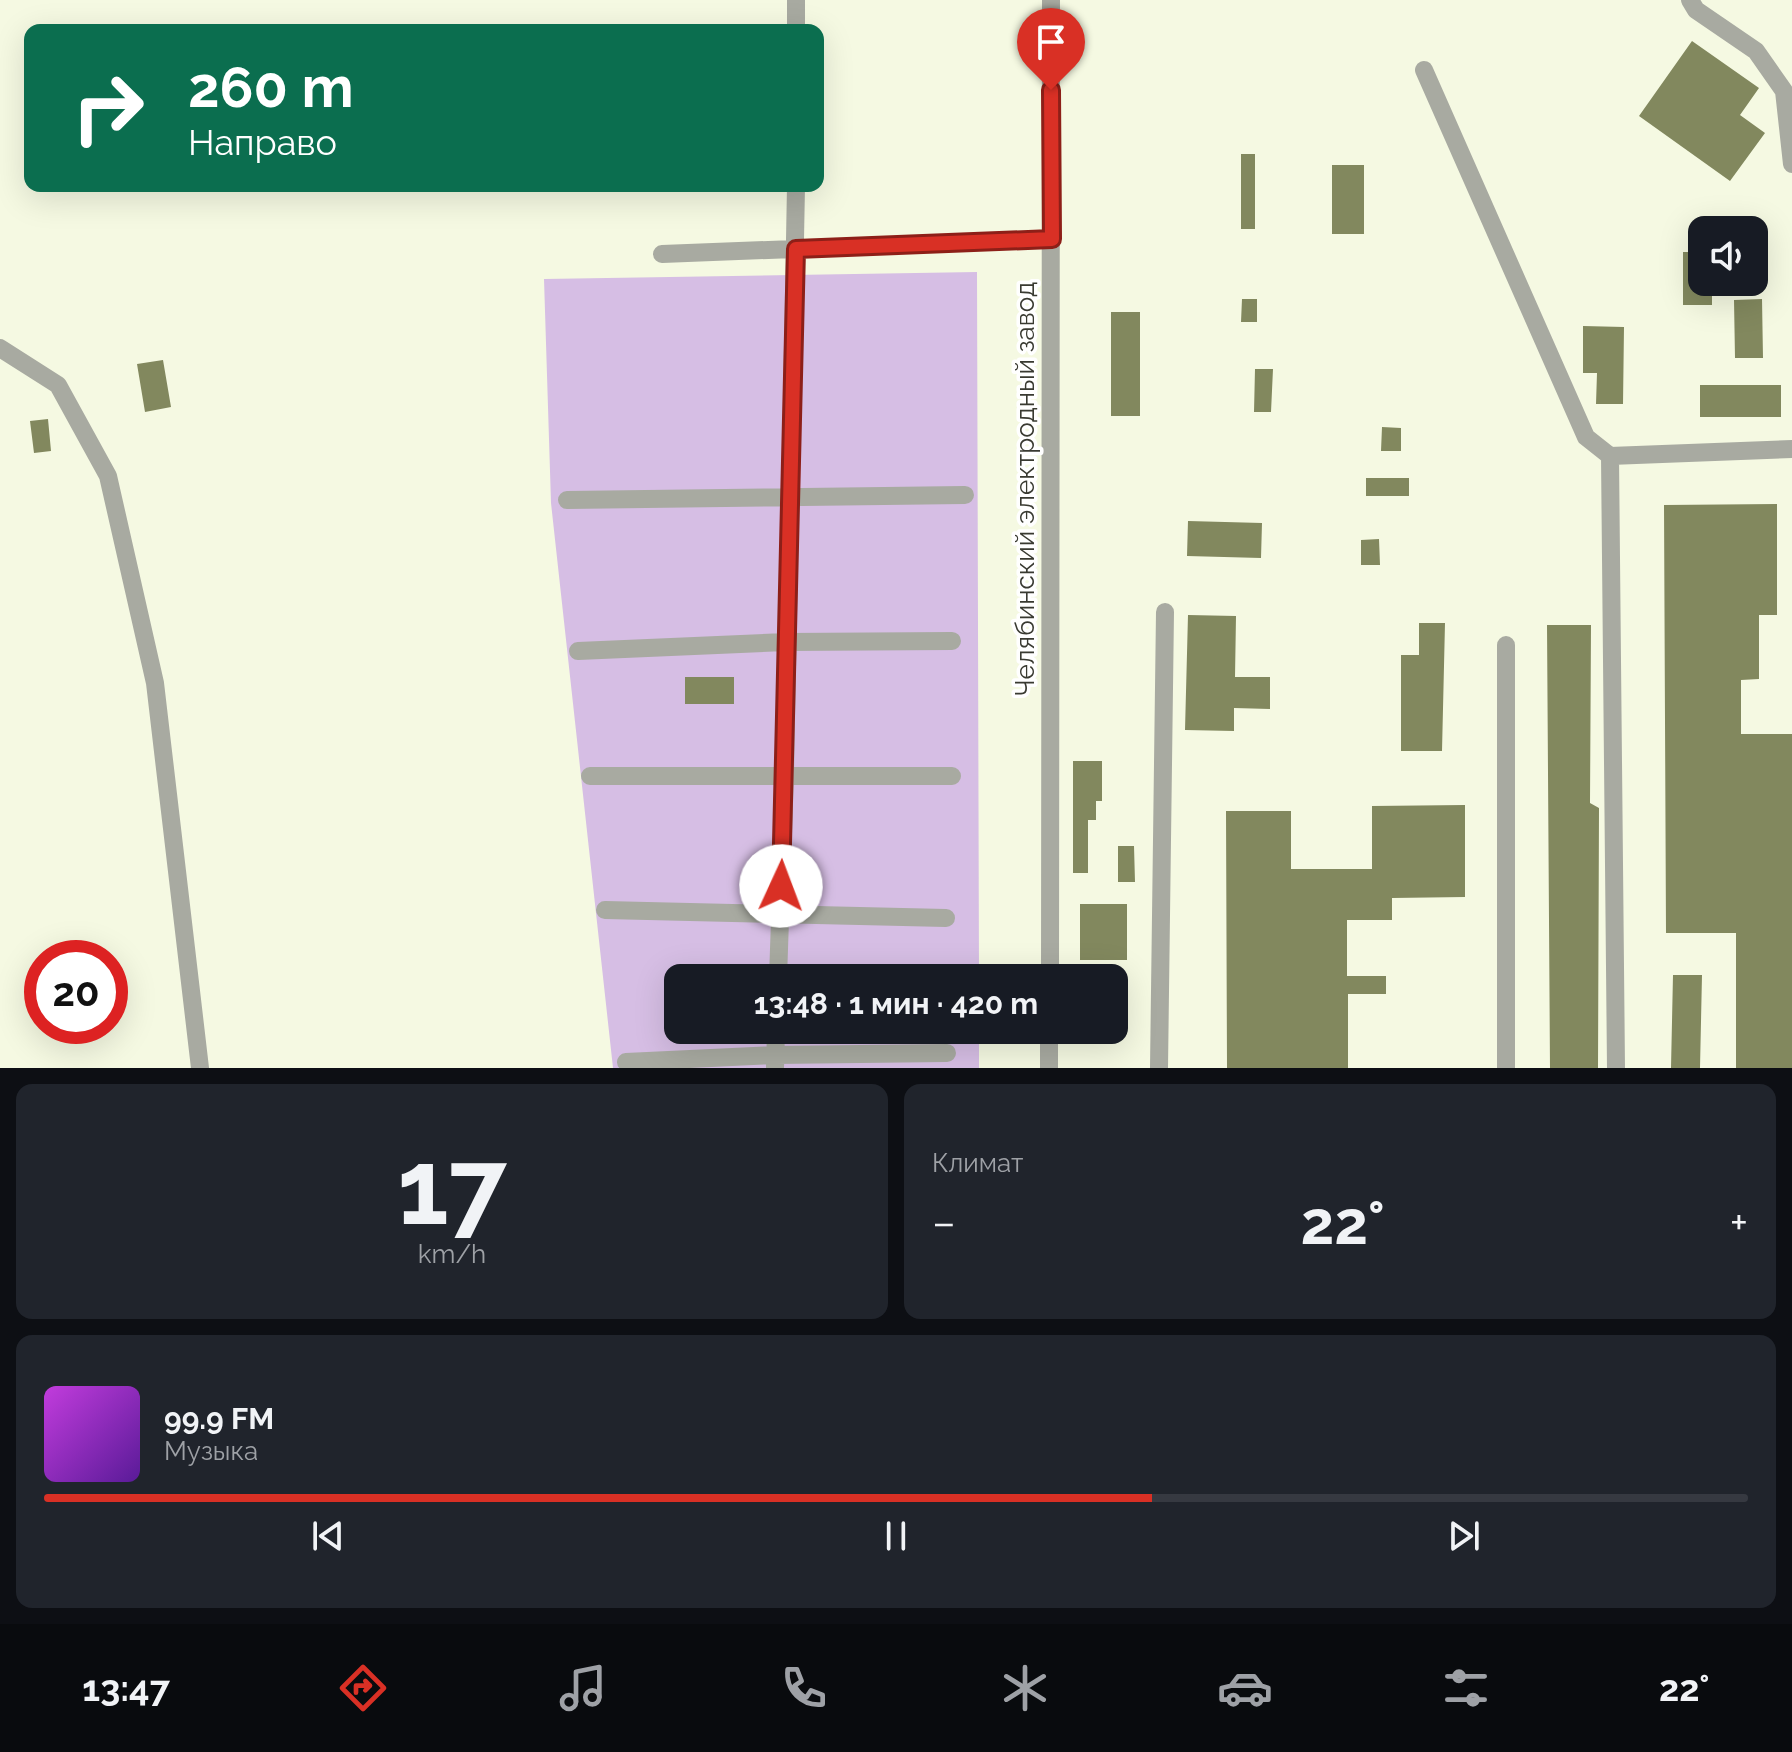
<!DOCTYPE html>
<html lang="ru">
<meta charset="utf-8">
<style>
:root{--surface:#171b24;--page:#20242c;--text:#f1f3f6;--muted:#9ea1a6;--line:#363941;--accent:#d93025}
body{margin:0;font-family:Raleway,sans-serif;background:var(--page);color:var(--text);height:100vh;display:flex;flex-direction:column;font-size:30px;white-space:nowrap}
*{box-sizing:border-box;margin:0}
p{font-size:26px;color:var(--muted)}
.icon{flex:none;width:44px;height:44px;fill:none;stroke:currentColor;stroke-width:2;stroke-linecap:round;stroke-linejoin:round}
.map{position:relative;height:1068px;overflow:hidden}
.panel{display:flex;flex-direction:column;gap:16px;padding:16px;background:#0d0f14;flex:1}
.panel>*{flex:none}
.banner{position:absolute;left:24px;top:24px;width:800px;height:168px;border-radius:16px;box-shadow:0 8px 32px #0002;background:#0b6e4f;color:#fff;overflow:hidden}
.controls{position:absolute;left:1688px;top:216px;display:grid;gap:16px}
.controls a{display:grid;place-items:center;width:80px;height:80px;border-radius:16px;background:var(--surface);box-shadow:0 8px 32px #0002;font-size:40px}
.speed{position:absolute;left:24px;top:940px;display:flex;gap:16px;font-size:40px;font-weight:700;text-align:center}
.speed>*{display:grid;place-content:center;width:104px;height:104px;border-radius:50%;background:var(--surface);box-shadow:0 8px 32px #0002;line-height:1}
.speed .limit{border:12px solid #d22;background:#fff;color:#111}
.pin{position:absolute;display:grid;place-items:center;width:68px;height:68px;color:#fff;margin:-82px -34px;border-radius:50% 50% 50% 0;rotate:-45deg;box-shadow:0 0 8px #0007}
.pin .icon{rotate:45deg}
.me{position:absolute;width:88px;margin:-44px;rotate:2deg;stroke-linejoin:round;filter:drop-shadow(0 0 6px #0008)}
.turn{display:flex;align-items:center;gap:28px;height:168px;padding:0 32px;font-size:36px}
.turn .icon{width:104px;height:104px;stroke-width:2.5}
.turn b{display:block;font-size:56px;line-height:68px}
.big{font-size:60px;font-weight:700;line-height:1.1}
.panel .tile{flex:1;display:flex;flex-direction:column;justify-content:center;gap:12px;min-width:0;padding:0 28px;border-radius:16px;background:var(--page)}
.panel .dial{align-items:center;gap:0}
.dial b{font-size:104px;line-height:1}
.song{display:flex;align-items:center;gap:24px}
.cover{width:96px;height:96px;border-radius:12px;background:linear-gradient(135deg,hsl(290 70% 55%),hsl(270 70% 35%))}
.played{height:8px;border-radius:4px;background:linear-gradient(90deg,var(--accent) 65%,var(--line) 65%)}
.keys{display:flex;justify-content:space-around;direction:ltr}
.heat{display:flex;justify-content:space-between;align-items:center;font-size:44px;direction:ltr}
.panel .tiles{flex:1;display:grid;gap:16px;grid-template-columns:1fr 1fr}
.tile:last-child{grid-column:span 2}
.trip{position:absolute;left:664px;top:964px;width:464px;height:80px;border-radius:16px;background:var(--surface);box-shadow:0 8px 32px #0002;font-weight:700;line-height:80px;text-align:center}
.menu{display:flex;height:128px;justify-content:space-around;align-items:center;background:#090b0e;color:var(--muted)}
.menu .icon{width:56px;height:56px}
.menu .selected{color:var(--accent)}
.menu b{font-size:36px;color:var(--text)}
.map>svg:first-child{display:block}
.green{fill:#d6bee4}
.building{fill:#82885e}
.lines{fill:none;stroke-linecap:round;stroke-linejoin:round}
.minor{stroke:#a8aaa1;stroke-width:18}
.route-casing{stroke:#8d1f18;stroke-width:20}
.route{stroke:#d93025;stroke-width:14}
.labels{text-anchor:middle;stroke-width:7;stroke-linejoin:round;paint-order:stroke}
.street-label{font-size:26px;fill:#393a31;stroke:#fff}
</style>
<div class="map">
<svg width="1792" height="1068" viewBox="0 0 1792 1068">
<rect width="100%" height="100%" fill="#f5f9e2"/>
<path class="green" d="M 977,272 L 979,978 L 678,978 L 678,1030 L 979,1030 L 979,1068 L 613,1068 L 551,503 L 544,279 Z"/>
<path class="building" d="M 1692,41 L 1759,88 L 1740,115 L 1765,133 L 1730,181 L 1639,116 Z
M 1241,154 L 1255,154 L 1255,229 L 1241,229 Z
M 1332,165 L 1364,165 L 1364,234 L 1332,234 Z
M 1683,252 L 1702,252 L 1702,282 L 1712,282 L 1712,305 L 1683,305 Z
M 1242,299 L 1257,299 L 1257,322 L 1241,322 Z
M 1762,299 L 1763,358 L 1735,358 L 1734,300 Z
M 1111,312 L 1140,312 L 1140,416 L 1111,416 Z
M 1583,326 L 1624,327 L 1623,404 L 1596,404 L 1597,373 L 1583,373 Z
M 163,360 L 171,407 L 145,412 L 137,364 Z
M 1255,369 L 1273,369 L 1271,412 L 1254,412 Z
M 1700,385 L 1781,385 L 1781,417 L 1700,417 Z
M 48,419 L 51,451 L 34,453 L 30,421 Z
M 1382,427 L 1401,428 L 1401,451 L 1381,451 Z
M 1366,478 L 1409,478 L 1409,496 L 1366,496 Z
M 1777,504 L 1777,615 L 1759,615 L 1759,679 L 1741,680 L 1741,734 L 1792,734 L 1792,1068 L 1736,1068 L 1736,933 L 1666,933 L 1664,505 Z
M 1188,521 L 1262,523 L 1261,558 L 1187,556 Z
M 1379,539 L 1380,565 L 1361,565 L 1361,540 Z
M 1188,615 L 1236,616 L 1235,677 L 1270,677 L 1270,709 L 1234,708 L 1234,731 L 1185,730 Z
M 1419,623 L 1445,623 L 1442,751 L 1401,751 L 1401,655 L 1419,655 Z
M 1547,625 L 1591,625 L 1590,803 L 1599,808 L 1598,1068 L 1550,1068 Z
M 685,677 L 734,677 L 734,704 L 685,704 Z
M 1073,761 L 1102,761 L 1102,801 L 1096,801 L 1096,820 L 1088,820 L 1088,873 L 1073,873 Z
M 1465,805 L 1465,897 L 1392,898 L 1392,920 L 1347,920 L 1347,976 L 1386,976 L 1386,994 L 1348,994 L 1348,1068 L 1227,1068 L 1226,811 L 1291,811 L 1291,869 L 1372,869 L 1372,806 Z
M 1118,846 L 1134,846 L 1135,882 L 1118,882 Z
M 1080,904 L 1127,904 L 1127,960 L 1080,960 Z
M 1673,975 L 1702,975 L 1700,1068 L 1671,1068 Z"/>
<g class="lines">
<path class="minor" d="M 1690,0 L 1696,10 L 1756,51 L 1784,91 L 1792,164
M 796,30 L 796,0
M 1424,70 L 1586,437 L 1610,456 L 1792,449
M 662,254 L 1052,239
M 0,348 L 58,385 L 108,476 L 155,683 L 200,1068
M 1610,456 L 1616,1068
M 567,500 L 965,495
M 1506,645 L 1506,1068
M 578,651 L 785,642 L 952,641
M 590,776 L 952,776
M 605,910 L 946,918
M 778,978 L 785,774 L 796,186
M 1050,978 L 1051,0
M 626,1062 L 775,1055 L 947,1053
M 775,1067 L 776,1030
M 1049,1068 L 1049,1030
M 1159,1068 L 1165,612"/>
</g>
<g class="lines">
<defs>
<path id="route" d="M 781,886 L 796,249 L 1052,239 L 1051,90"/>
</defs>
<use href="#route" class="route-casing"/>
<use href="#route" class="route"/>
</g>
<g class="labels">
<g class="street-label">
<text transform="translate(1025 489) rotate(-90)" y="9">Челябинский электродный завод</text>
</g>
</g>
</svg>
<div class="controls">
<a><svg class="icon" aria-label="sound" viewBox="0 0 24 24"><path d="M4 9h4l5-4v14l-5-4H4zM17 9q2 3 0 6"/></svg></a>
</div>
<div class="speed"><div class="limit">20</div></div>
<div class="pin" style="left:1051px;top:90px;background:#d93025"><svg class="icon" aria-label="arrive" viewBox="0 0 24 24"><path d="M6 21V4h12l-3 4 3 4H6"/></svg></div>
<svg class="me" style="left:781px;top:886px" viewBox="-20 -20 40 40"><circle r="19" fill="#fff"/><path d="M0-13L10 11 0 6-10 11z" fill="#d93025"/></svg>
<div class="trip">13:48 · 1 мин · 420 m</div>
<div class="banner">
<div class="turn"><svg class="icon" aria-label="right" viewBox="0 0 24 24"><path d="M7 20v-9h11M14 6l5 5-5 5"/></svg><div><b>260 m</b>Направо</div></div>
</div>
</div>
<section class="panel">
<div class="tiles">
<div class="tile dial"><b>17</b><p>km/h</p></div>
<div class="tile"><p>Климат</p>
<div class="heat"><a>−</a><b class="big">22°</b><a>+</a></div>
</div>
<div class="tile">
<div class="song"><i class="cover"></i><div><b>99.9 FM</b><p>Музыка</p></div></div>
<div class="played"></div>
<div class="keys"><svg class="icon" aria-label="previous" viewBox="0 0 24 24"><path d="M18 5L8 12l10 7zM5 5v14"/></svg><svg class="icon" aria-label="pause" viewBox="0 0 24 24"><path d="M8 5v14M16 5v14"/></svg><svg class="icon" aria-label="next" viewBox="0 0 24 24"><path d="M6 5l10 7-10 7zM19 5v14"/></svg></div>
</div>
</div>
</section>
<nav class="menu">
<b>13:47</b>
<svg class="icon selected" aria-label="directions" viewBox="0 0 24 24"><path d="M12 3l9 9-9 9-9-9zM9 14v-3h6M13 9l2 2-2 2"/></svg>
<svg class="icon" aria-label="music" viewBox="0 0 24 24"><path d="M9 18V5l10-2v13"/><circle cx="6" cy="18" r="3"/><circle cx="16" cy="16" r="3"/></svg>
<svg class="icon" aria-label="phone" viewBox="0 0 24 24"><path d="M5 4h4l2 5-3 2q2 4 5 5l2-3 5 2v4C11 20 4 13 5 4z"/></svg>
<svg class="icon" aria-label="climate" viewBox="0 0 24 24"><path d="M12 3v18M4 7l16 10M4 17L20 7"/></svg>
<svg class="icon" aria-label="car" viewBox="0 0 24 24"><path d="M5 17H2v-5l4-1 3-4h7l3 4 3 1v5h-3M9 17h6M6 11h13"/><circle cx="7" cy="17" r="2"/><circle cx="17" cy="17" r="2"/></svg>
<svg class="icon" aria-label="filters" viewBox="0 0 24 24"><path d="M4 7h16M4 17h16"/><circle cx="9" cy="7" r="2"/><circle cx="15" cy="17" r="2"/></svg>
<b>22°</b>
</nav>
